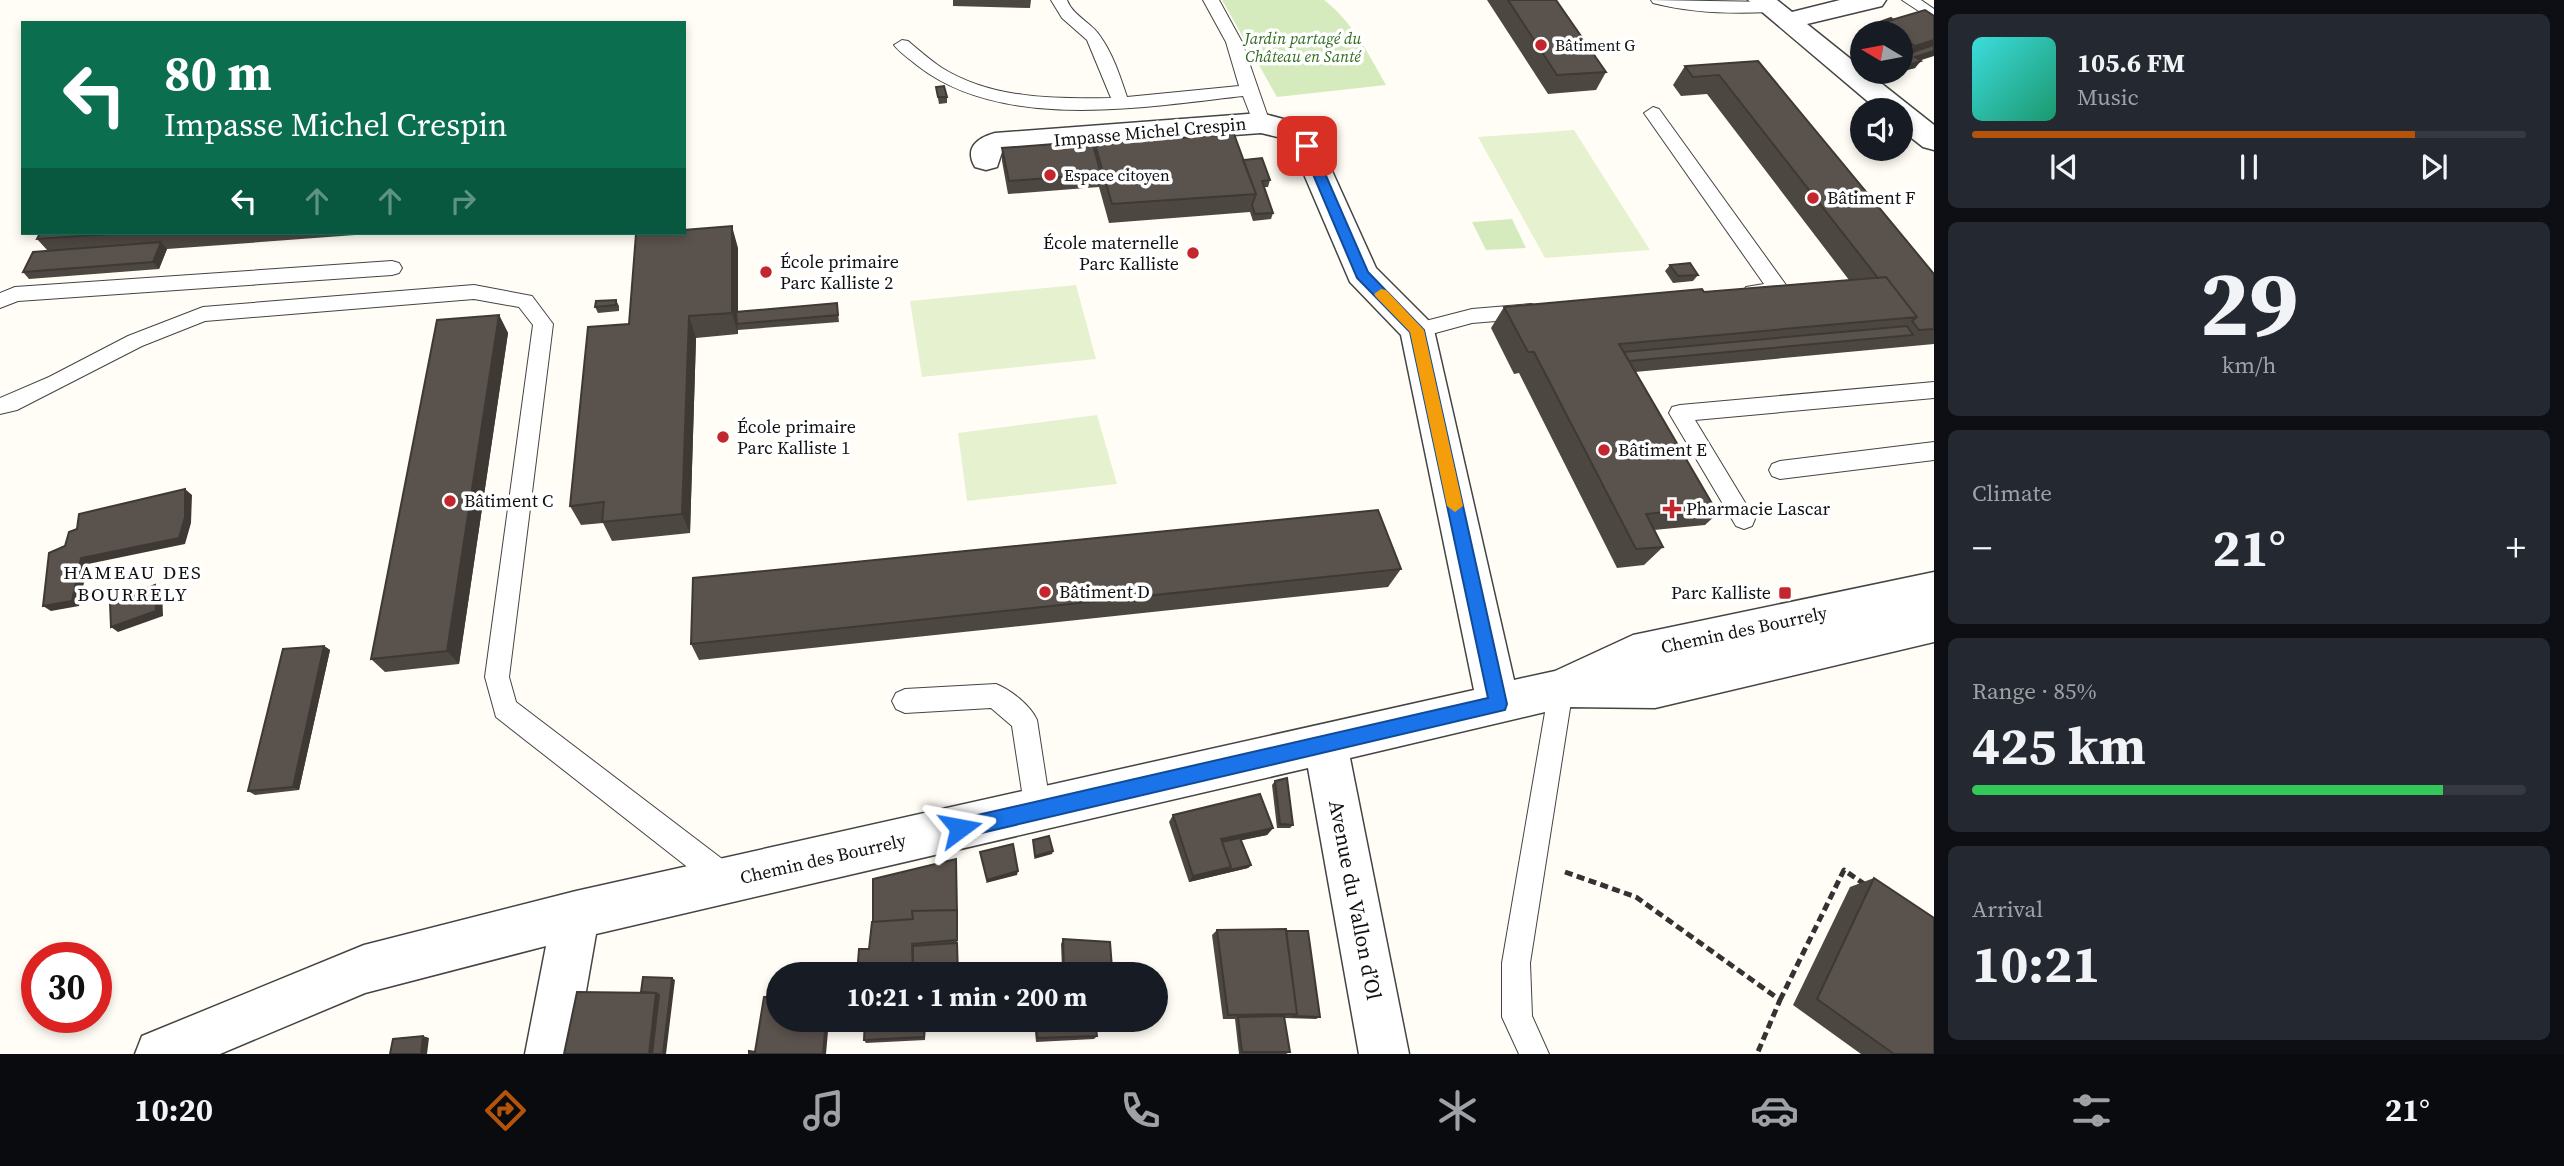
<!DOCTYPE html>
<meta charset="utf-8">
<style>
:root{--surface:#171b24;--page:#242831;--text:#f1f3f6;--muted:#9ea1a6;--line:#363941;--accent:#b45309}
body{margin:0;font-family:"Source Serif 4",serif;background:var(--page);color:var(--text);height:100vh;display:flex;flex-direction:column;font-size:26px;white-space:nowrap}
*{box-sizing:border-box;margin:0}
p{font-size:23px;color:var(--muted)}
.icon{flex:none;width:38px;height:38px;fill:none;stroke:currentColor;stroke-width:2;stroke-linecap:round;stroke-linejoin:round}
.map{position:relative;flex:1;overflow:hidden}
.panel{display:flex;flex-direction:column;gap:14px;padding:14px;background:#0d0f14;width:630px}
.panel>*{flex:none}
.guide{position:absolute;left:21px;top:21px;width:665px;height:214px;border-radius:0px;box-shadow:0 4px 10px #0003;background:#0b6e4f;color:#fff;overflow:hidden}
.needle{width:46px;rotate:280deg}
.fabs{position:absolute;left:1850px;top:21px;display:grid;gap:14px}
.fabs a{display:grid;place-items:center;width:63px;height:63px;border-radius:50%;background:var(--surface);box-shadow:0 4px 10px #0003;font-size:35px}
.speed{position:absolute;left:21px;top:942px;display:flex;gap:14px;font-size:35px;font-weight:700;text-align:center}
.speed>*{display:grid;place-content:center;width:91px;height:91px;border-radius:50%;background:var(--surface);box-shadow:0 4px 10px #0003;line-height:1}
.speed .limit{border:10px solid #d22;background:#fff;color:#111}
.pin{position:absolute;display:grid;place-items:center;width:60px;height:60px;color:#fff;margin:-30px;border-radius:14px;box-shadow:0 4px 10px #0006}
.me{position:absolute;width:77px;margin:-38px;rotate:77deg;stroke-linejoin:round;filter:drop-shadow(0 0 5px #0008)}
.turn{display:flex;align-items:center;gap:24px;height:147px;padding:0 28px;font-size:32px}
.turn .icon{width:91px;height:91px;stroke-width:2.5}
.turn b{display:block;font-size:49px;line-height:60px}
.lanes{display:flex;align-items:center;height:66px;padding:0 28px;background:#0003;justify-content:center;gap:35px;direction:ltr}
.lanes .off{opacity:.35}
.big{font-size:52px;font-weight:700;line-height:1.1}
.panel .tile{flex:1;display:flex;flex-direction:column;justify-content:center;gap:10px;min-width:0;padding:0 24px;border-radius:10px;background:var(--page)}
.panel .dial{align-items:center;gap:0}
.dial b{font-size:91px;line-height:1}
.song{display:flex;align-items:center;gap:21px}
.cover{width:84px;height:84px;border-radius:10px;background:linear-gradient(135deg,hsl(180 70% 55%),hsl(160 70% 35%))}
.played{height:7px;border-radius:4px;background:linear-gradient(90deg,var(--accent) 80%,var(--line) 80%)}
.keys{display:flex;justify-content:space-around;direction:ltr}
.heat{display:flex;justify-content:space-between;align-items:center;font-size:38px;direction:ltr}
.charge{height:10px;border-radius:5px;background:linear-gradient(90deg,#34c759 85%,var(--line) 0)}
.trip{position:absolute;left:766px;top:962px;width:402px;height:70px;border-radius:35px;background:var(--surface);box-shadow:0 4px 10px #0003;font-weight:700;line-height:70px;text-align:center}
.dock{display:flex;height:112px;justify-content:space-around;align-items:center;background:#090b0e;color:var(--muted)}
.dock .icon{width:49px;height:49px}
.dock .selected{color:var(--accent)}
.dock b{font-size:32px;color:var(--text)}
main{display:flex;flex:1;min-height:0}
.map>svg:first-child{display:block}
.green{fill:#d5ebbd}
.pitch{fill:#e6f2cf}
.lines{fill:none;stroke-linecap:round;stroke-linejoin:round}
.service-casing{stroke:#444;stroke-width:2}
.minor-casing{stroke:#444;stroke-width:3}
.path{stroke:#333;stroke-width:5;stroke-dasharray:8 4.5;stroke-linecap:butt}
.service{fill:#fff;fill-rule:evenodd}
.minor{fill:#fff;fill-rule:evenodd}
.wall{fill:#4d4742}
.shaded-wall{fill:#3f3936}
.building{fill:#5a524d;stroke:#3f3936;stroke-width:2}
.route{fill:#1a73e8;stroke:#114b97;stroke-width:2}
.slow{fill:#f59e0b}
.poi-dot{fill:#c4262e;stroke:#fff;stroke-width:2.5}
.labels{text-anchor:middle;stroke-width:7;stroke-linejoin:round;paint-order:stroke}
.far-park-label{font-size:16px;font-style:italic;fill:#2f6b1f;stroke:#fff}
.far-poi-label{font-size:16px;fill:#111;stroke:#fff;text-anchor:start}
.street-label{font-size:18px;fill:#111;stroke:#fff}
.poi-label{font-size:18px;fill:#111;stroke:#fff;text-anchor:start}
.neighbourhood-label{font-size:19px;letter-spacing:2px;fill:#111;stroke:#fff}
.near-street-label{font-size:21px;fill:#111;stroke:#fff}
</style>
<main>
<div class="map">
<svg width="1934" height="1054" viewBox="0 0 1934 1054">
<rect width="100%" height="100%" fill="#fffdf5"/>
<path class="green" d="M 1222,0 L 1324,0 C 1352,21 1369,55 1386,85 L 1277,97 Z
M 1512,219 L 1526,248 L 1486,250 L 1472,222 Z"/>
<path class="pitch" d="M 1574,130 L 1650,250 L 1545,258 L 1478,137 Z
M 1076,285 L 1096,359 L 922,377 L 910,301 Z
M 1097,415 L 1117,484 L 967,501 L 958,433 Z"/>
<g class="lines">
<defs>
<path id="service" d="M 1051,0 L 1067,0 C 1073,16 1091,22 1100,36 C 1113,54 1120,76 1127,97 L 1239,86 L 1226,42 L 1203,0 L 1219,0 L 1242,42 L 1270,123 L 1261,129 L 1255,127 L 1243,96 C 1144,107 1003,132 918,66 C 910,59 900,53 894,45 L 902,40 L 908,41 C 919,50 930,60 942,68 C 992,99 1054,99 1111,98 L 1087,40 L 1062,18 Z
M 1651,0 L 1770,2 L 1778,7 L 1770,12 C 1730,14 1692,13 1653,3 Z
M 1902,0 L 1921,0 L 1934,9 L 1934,21 Z
M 1653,107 L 1659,109 L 1786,285 L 1789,290 L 1786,295 L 1753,299 L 1746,297 L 1743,292 L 1746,287 L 1764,284 L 1644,113 Z
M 392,261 L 399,263 L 402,268 L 399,273 L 392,275 L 18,301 L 0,308 L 0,293 L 15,287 Z
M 474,285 L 532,296 L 553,324 L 509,677 L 516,702 L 738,871 L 742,881 L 738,891 L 728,895 L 718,891 L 496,717 L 485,677 L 533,325 L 519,307 L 474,299 L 205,321 L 142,346 L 17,410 L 0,414 L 0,398 L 49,377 L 128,336 L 203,307 Z
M 1531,304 L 1538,306 L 1541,311 L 1538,316 L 1531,318 L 1472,323 L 1417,338 L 1410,335 L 1407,330 L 1410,325 L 1472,309 Z
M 1934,382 L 1934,398 L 1695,420 L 1755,519 L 1752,526 L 1744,529 L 1736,526 L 1669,413 L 1672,407 L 1680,405 Z
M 1934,442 L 1934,460 L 1780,479 L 1772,476 L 1769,470 L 1772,464 L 1780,461 Z
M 1561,677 L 1570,681 L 1573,689 L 1530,963 L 1532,1016 L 1549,1054 L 1519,1054 L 1502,1017 L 1502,963 L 1549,689 L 1552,681 Z
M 996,684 C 1011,690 1030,705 1037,720 L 1051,811 L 1047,820 L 1038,824 L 1029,820 L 1025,811 L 1012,726 L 991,708 L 905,713 L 896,709 L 892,701 L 896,693 L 905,689 Z"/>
<path id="minor" d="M 1748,0 L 1777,0 L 1792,12 L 1840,0 L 1886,0 L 1882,6 L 1807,24 L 1862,68 L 1862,72 L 1867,72 L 1934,125 L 1934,150 L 1923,147 L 1900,129 L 1900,110 L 1878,110 Z
M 1261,113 L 1302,124 L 1318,140 L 1376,268 L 1429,321 L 1434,330 L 1514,680 L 1555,671 L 1633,635 L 1934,572 L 1934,642 L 1655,708 L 1566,707 L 1350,758 L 1409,1054 L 1359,1054 L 1308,768 L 596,934 L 575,1054 L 525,1054 L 546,946 L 365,993 L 220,1054 L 135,1054 L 142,1036 L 364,945 L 576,891 L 1474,690 L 1401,335 L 1350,282 L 1294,151 L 1282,138 L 1261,133 L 1002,152 L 997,167 L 986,170 L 975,167 C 964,148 977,138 995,133 Z"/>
</defs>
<use href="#service" class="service-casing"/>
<use href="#minor" class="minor-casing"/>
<path class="path" d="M 1565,872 L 1636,897 L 1780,1000 L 1757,1054
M 1780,1000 L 1844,870 L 1867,886"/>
<use href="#service" class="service"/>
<use href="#minor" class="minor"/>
</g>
<path class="wall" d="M 953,0 L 1031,0 L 1030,8 L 953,6 Z
M 1487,0 L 1556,0 L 1606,72 L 1596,90 L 1548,94 Z
M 1925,10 L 1920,60 L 1915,68 L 1903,71 L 1900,70 L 1900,33 L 1873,33 L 1875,31 L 1872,29 L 1877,23 L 1893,20 Z
M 1758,61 L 1934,274 L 1934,344 L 1635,372 L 1717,514 L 1705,525 L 1654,530 L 1663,547 L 1644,565 L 1617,568 L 1519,373 L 1514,374 L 1491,328 L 1504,307 L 1704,292 L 1849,280 L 1707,94 L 1681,96 L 1673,85 L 1685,66 Z
M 936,87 L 947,97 L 947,103 L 939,104 Z
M 1095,144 L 1243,160 L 1270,180 L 1268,187 L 1264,187 L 1273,213 L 1271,219 L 1253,221 L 1250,212 L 1109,223 L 1099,187 L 1008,194 L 1002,161 L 1002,148 L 1094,150 Z
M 40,233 L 382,233 L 167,249 L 159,269 L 29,279 L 23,272 L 48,251 L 37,239 Z
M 738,248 L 738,312 L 837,303 L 839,322 L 738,330 L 738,329 L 738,334 L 696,338 L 690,533 L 612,541 L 603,523 L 581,525 L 570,506 L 629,324 Z
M 1670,265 L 1698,275 L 1693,281 L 1673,283 L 1665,271 Z
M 616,300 L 619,306 L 619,311 L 598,313 L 595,307 Z
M 499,315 L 508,333 L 459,664 L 385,672 L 371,659 Z
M 1401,569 L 1388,587 L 699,660 L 691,644 Z
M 324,646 L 330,650 L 299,790 L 255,795 L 248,791 Z
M 1275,781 L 1293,825 L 1290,828 L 1277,828 L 1272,785 Z
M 1173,815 L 1273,828 L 1267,835 L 1241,840 L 1251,865 L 1248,868 L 1189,882 L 1169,822 Z
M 956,859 L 958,975 L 869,949 Z
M 1874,878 L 1934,1054 L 1861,1054 L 1793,1005 L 1850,887 Z
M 1217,930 L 1320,1017 L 1316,1019 L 1284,1018 L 1290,1052 L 1286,1054 L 1239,1054 L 1235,1019 L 1223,1019 L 1212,935 Z
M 1063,939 L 1112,968 L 1109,973 L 1090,972 L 1091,975 L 1032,974 L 1033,970 L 1062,969 L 1061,944 Z
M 865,1020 L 926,1020 L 925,1040 L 866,1043 L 864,1040 Z
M 1034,1020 L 1095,1020 L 1097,1036 L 1094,1039 L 1036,1042 Z"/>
<path class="shaded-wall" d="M 1934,40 L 1934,50 L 1904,60 L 1915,46 Z
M 1934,51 L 1934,56 L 1909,64 L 1915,57 Z
M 1921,61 L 1915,68 L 1903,71 L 1909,65 Z
M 732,226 L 738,248 L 738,324 L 737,324 L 738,334 L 732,313 Z
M 161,242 L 167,249 L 159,269 L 153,262 Z
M 499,315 L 508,333 L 459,664 L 447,651 Z
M 689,316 L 696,338 L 690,533 L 682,514 Z
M 185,489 L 192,495 L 191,523 L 185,544 L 88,564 L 79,606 L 51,611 L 43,606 L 81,558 Z
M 155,585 L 162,590 L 163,616 L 118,632 L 111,627 Z
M 324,646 L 330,650 L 299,790 L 293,787 Z
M 1273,828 L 1267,835 L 1219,845 L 1221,839 Z
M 1053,851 L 1052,854 L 1034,859 L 1035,856 Z
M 1251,865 L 1248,868 L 1189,882 L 1193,876 L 1231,867 Z
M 1018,871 L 1017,875 L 986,883 L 987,880 Z
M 672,978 L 675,980 L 666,1054 L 663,1054 Z
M 656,993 L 662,997 L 656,1054 L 649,1054 Z
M 826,1020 L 829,1020 L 826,1054 L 823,1054 Z
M 423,1036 L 429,1038 L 427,1054 L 421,1054 Z"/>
<path class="building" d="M 1508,0 L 1556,0 L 1606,72 L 1557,75 Z
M 1925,10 L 1934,16 L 1934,40 L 1915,46 L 1900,36 L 1900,33 L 1896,33 L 1881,23 Z
M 1891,18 L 1893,20 L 1881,23 L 1880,24 L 1877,23 Z
M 1934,45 L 1934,51 L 1915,57 L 1921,61 L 1909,65 L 1900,59 L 1900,47 L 1910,53 Z
M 1758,61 L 1934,274 L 1934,329 L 1919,330 L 1912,321 L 1917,317 L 1886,277 L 1878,278 L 1719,75 L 1693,77 L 1685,66 Z
M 944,86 L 947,97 L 938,97 L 936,87 Z
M 1234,134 L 1256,194 L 1112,204 L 1095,144 Z
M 1092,141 L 1101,174 L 1009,181 L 1002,148 Z
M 1262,158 L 1270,180 L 1262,181 L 1273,213 L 1255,214 L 1252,205 L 1256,194 L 1243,160 Z
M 732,226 L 732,313 L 689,316 L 682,514 L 602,522 L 604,502 L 570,506 L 588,327 L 629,324 L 636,234 L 684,233 L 684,230 Z
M 40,233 L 125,233 L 37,239 Z
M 161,242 L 153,262 L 23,272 L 33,252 Z
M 1690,263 L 1698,275 L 1678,276 L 1670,265 Z
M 1886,277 L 1917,317 L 1619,344 L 1714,507 L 1646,514 L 1663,547 L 1636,549 L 1534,352 L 1528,352 L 1504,307 L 1702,289 L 1704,292 Z
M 616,300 L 616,305 L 595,307 L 596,301 Z
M 837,303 L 838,315 L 737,324 L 736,312 Z
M 499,315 L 447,651 L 371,659 L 437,320 Z
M 1907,326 L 1913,335 L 1629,361 L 1624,352 Z
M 185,489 L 185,517 L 179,538 L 81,558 L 72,601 L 43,606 L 49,553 L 65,546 L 69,532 L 77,529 L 79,514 Z
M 1714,508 L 1717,514 L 1705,516 Z
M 1378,510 L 1401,569 L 691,644 L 693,578 Z
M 155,585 L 156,611 L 111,627 L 110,603 Z
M 324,646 L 293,787 L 248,791 L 283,649 Z
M 1287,778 L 1293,825 L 1280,824 L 1275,781 Z
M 1260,794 L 1273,828 L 1221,839 L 1231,867 L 1193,876 L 1173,815 Z
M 1049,836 L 1053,851 L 1035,856 L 1033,840 Z
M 1240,838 L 1251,865 L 1229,870 L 1231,867 L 1222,842 Z
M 1013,844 L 1018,871 L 987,880 L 980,852 Z
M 956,859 L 957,913 L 957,910 L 912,911 L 913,919 L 873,922 L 873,879 Z
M 1874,878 L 1934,918 L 1934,1054 L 1894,1054 L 1817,999 Z
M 957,910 L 957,940 L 912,944 L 913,975 L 857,975 L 859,949 L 869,949 L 872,922 L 913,919 L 912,911 Z
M 1286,929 L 1297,1014 L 1228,1015 L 1217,930 Z
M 1286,931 L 1308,931 L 1320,1017 L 1294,1016 L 1297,1014 Z
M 1063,939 L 1110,942 L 1112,968 L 1090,968 L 1091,975 L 1033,975 L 1033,970 L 1064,969 Z
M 957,943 L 958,975 L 913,975 L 913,946 Z
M 643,977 L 672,978 L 663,1054 L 652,1054 L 659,995 L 656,993 L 641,992 Z
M 577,992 L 656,993 L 649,1054 L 564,1054 Z
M 764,997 L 779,997 L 779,1020 L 826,1020 L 823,1054 L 749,1054 L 749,1051 L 755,1052 Z
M 1284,1016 L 1290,1052 L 1242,1052 L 1238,1017 Z
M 865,1020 L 925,1020 L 924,1037 L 864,1040 Z
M 1036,1020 L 1095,1020 L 1097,1036 L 1037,1038 Z
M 423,1036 L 421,1054 L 390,1054 L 393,1039 Z"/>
<path class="route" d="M 1307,142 L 1313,146 L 1368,272 L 1424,330 L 1507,704 L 1505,710 L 960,838 L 953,835 L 951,828 L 953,822 L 960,819 L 1488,698 L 1410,332 L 1357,278 L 1301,146 Z"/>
<path class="slow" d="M 1381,289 L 1386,290 L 1424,330 L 1463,506 L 1455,512 L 1447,506 L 1410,332 L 1376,297 L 1374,294 Z"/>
<g class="poi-dot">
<circle cx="1541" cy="45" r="7"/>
<circle cx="1050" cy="175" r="7"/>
<circle cx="1813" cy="198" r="7"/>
<circle cx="1193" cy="253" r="7"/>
<circle cx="766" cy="272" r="7"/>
<circle cx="723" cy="437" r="7"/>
<circle cx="1604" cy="450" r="7"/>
<circle cx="450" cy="501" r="7"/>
<path d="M1668.5 498.5h7v7h7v7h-7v7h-7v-7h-7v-7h7z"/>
<circle cx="1045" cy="592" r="7"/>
<rect x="1778" y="586" width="14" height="14" rx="3.5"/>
</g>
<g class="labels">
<g class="far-park-label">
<text x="1303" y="44">Jardin partagé du<tspan x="1303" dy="18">Château en Santé</tspan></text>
</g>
<g class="far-poi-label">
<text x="1555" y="51">Bâtiment G</text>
<text x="1064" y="181">Espace citoyen</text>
</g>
<g class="street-label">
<text transform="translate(1150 132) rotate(-5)" y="6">Impasse Michel Crespin</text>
<text transform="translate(1744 630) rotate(-12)" y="6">Chemin des Bourrely</text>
<text transform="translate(823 859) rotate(-13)" y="6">Chemin des Bourrely</text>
</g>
<g class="poi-label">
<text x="1827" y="204">Bâtiment F</text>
<text x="1179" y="249" text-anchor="end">École maternelle<tspan x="1179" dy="21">Parc Kalliste</tspan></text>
<text x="780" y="268">École primaire<tspan x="780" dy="21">Parc Kalliste 2</tspan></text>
<text x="737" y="433">École primaire<tspan x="737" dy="21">Parc Kalliste 1</tspan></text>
<text x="1618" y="456">Bâtiment E</text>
<text x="464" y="507">Bâtiment C</text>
<text x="1686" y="515">Pharmacie Lascar</text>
<text x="1059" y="598">Bâtiment D</text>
<text x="1771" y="599" text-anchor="end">Parc Kalliste</text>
</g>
<g class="neighbourhood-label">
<text x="133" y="579">HAMEAU DES<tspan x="133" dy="22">BOURRELY</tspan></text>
</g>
<g class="near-street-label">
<text transform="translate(1355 900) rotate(79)" y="7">Avenue du Vallon d’Ol</text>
</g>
</g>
</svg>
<div class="fabs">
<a><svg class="needle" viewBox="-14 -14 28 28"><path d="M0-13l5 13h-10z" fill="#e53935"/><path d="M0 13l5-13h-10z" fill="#9ea1a6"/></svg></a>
<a><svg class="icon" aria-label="sound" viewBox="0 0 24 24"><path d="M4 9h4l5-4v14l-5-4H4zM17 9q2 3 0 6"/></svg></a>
</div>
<div class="speed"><div class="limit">30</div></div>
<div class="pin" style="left:1307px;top:146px;background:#d93025"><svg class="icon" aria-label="arrive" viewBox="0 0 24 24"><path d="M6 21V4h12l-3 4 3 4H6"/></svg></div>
<svg class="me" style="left:960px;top:828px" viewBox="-20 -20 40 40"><path d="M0-17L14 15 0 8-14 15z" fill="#1a73e8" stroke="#fff" stroke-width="4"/></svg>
<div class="trip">10:21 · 1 min · 200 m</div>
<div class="guide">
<div class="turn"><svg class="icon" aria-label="left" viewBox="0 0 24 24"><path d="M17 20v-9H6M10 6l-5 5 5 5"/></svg><div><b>80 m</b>Impasse Michel Crespin</div></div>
<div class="lanes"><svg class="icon" aria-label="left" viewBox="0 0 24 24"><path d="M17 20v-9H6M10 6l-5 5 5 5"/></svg><svg class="icon off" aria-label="ahead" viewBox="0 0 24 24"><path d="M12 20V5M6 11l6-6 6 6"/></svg><svg class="icon off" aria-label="ahead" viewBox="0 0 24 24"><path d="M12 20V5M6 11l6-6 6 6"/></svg><svg class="icon off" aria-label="right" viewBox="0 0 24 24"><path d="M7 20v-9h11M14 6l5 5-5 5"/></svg></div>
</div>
</div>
<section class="panel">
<div class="tile">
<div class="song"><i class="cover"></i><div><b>105.6 FM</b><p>Music</p></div></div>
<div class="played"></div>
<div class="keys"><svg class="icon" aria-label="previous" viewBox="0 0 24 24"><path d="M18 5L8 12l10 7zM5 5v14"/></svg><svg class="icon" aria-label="pause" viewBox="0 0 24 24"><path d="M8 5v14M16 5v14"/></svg><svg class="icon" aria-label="next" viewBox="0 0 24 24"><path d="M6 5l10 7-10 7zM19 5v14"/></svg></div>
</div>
<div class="tile dial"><b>29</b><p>km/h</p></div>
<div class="tile"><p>Climate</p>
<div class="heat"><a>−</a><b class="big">21°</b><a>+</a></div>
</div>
<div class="tile"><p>Range · 85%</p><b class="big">425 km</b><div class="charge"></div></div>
<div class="tile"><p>Arrival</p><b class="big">10:21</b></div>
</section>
</main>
<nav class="dock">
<b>10:20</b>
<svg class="icon selected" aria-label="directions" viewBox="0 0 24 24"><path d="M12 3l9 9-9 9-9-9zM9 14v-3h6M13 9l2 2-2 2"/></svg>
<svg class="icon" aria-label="music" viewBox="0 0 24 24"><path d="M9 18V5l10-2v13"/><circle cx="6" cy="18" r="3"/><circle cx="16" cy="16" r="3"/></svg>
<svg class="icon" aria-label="phone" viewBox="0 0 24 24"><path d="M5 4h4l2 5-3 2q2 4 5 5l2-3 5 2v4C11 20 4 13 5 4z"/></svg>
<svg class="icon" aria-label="climate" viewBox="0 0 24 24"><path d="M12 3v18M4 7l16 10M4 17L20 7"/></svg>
<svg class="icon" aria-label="car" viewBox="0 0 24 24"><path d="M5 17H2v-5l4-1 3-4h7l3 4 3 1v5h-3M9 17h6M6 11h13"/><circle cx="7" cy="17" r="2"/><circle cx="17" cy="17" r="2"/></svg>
<svg class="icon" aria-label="filters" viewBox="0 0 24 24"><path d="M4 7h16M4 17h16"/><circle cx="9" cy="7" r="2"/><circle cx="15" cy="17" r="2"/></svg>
<b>21°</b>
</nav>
